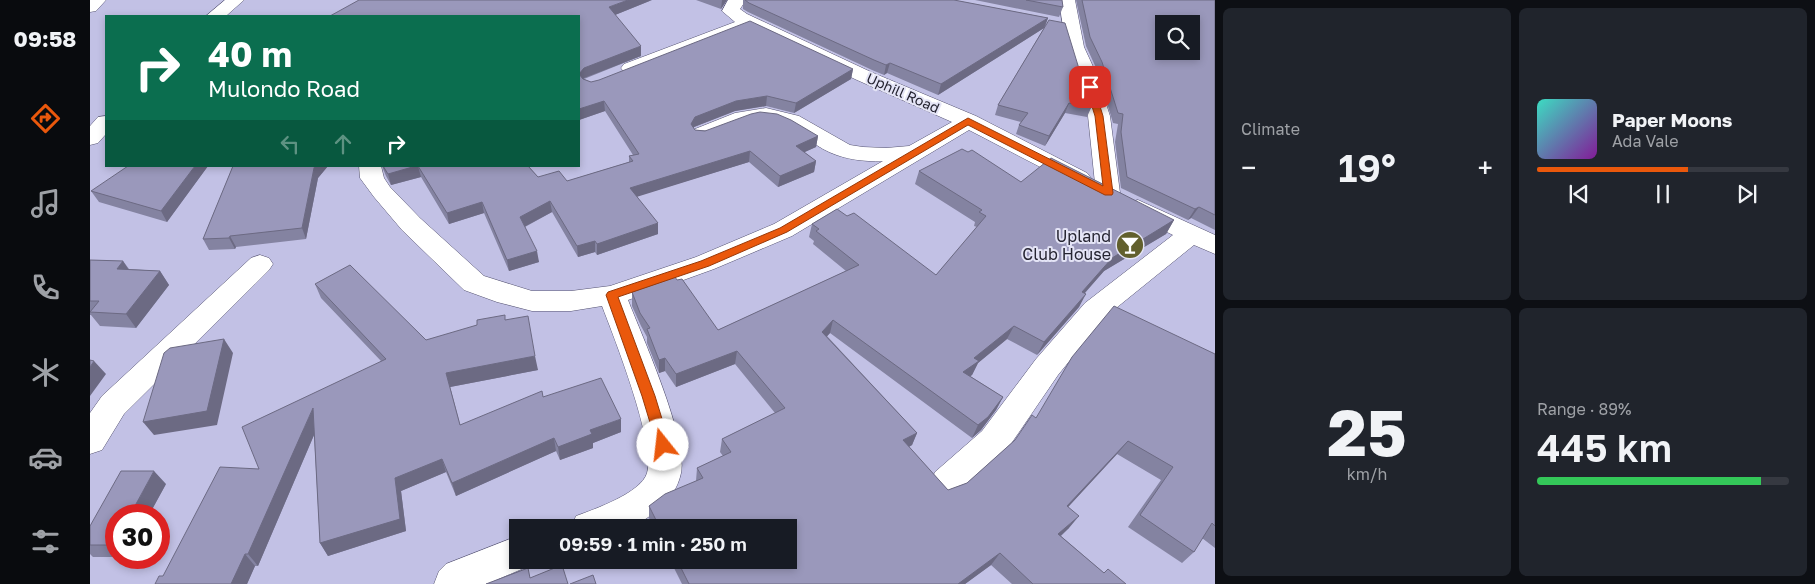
<!DOCTYPE html>
<meta charset="utf-8">
<style>
:root{--surface:#171b24;--page:#20242c;--text:#f1f3f6;--muted:#9ea1a6;--line:#363941;--accent:#ea580c}
body{margin:0;font-family:"Golos Text",sans-serif;background:var(--page);color:var(--text);height:100vh;display:flex;flex-direction:column;font-size:19px;white-space:nowrap}
*{box-sizing:border-box;margin:0}
p{font-size:16px;color:var(--muted)}
.icon{flex:none;width:28px;height:28px;fill:none;stroke:currentColor;stroke-width:2;stroke-linecap:round;stroke-linejoin:round}
.map{position:relative;flex:1;overflow:hidden}
.drawer{display:flex;flex-direction:column;gap:8px;padding:8px;background:#0d0f14;width:600px}
.drawer>*{flex:none}
.top-card{position:absolute;left:15px;top:15px;width:475px;height:152px;border-radius:0px;box-shadow:0 2px 8px #0003;background:#0b6e4f;color:#fff;overflow:hidden}
.controls{position:absolute;left:1065px;top:15px;display:grid;gap:10px}
.controls a{display:grid;place-items:center;width:45px;height:45px;border-radius:0px;background:var(--surface);box-shadow:0 2px 8px #0003;font-size:25px}
.speed{position:absolute;left:15px;top:504px;display:flex;gap:10px;font-size:25px;font-weight:700;text-align:center}
.speed>*{display:grid;place-content:center;width:65px;height:65px;border-radius:50%;background:var(--surface);box-shadow:0 2px 8px #0003;line-height:1}
.speed .limit{border:8px solid #d22;background:#fff;color:#111}
.pin{position:absolute;display:grid;place-items:center;width:42px;height:42px;color:#fff;margin:-21px;border-radius:10px;box-shadow:0 2px 8px #0006}
.me{position:absolute;width:55px;margin:-28px;rotate:344deg;stroke-linejoin:round;filter:drop-shadow(0 0 4px #0008)}
.turn{display:flex;align-items:center;gap:18px;height:105px;padding:0 20px;font-size:22px}
.turn .icon{width:65px;height:65px;stroke-width:2.5}
.turn b{display:block;font-size:35px;line-height:42px}
.lanes{display:flex;align-items:center;height:48px;padding:0 20px;background:#0003;justify-content:center;gap:25px;direction:ltr}
.lanes .off{opacity:.35}
.big{font-size:38px;font-weight:600;line-height:1.1}
.drawer .widget{flex:1;display:flex;flex-direction:column;justify-content:center;gap:8px;min-width:0;padding:0 18px;border-radius:8px;background:var(--page)}
.drawer .dial{align-items:center;gap:0}
.dial b{font-size:65px;line-height:1}
.song{display:flex;align-items:center;gap:15px}
.cover{width:60px;height:60px;border-radius:8px;background:linear-gradient(135deg,hsl(170 70% 55%),hsl(290 70% 35%))}
.played{height:5px;border-radius:2px;background:linear-gradient(90deg,var(--accent) 60%,var(--line) 60%)}
.keys{display:flex;justify-content:space-around;direction:ltr}
.heat{display:flex;justify-content:space-between;align-items:center;font-size:28px;direction:ltr}
.charge{height:8px;border-radius:4px;background:linear-gradient(90deg,#34c759 89%,var(--line) 0)}
.drawer .tiles{flex:1;display:grid;gap:8px;grid-template-columns:repeat(2,1fr)}
.trip{position:absolute;left:419px;top:519px;width:288px;height:50px;border-radius:0px;background:var(--surface);box-shadow:0 2px 8px #0003;font-weight:600;line-height:50px;text-align:center}
main{display:flex;flex:1;min-height:0}
.menu{display:flex;flex-direction:column;width:90px;justify-content:space-around;align-items:center;background:#090b0e;color:var(--muted)}
.menu .icon{width:35px;height:35px}
.menu .active{color:var(--accent)}
.menu b{font-size:22px;color:var(--text)}
.map>svg:first-child{display:block}
.lines{fill:none;stroke-linecap:round;stroke-linejoin:round}
.street-casing{stroke:#545271;stroke-width:1}
.street{fill:#fff;fill-rule:evenodd}
.wall{fill:#8483a1}
.shaded-wall{fill:#6c6a83}
.building{fill:#9a98bb;stroke:#6c6a83;fill-rule:evenodd}
.route{fill:#ea580c;stroke:#983908}
.labels{text-anchor:middle;stroke-width:4;stroke-linejoin:round;paint-order:stroke}
.far-street-label{font-size:14px;fill:#252431;stroke:#e4e4f6}
.poi-label{font-size:16px;fill:#252431;stroke:#e4e4f6;text-anchor:end}
</style>
<main>
<nav class="menu">
<b>09:58</b>
<svg class="icon active" aria-label="directions" viewBox="0 0 24 24"><path d="M12 3l9 9-9 9-9-9zM9 14v-3h6M13 9l2 2-2 2"/></svg>
<svg class="icon" aria-label="music" viewBox="0 0 24 24"><path d="M9 18V5l10-2v13"/><circle cx="6" cy="18" r="3"/><circle cx="16" cy="16" r="3"/></svg>
<svg class="icon" aria-label="phone" viewBox="0 0 24 24"><path d="M5 4h4l2 5-3 2q2 4 5 5l2-3 5 2v4C11 20 4 13 5 4z"/></svg>
<svg class="icon" aria-label="climate" viewBox="0 0 24 24"><path d="M12 3v18M4 7l16 10M4 17L20 7"/></svg>
<svg class="icon" aria-label="car" viewBox="0 0 24 24"><path d="M5 17H2v-5l4-1 3-4h7l3 4 3 1v5h-3M9 17h6M6 11h13"/><circle cx="7" cy="17" r="2"/><circle cx="17" cy="17" r="2"/></svg>
<svg class="icon" aria-label="filters" viewBox="0 0 24 24"><path d="M4 7h16M4 17h16"/><circle cx="9" cy="7" r="2"/><circle cx="15" cy="17" r="2"/></svg>
</nav>
<div class="map">
<svg width="1125" height="584" viewBox="0 0 1125 584">
<rect width="100%" height="100%" fill="#c2c1e5"/>
<g class="lines">
<defs>
<path id="street" d="M 0,0 L 16,0 L 6,11 L 0,12 Z
M 135,0 L 154,0 L 136,16 L 116,16 Z
M 638,0 L 656,0 L 650,9 L 657,14 L 781,72 L 886,116 L 997,173 L 1001,178 L 997,183 L 989,185 L 981,183 L 879,130 L 702,236 L 624,269 L 538,300 C 552,336 598,438 591,473 C 586,498 565,514 544,526 L 541,528 L 481,528 L 486,516 C 505,509 551,493 557,473 C 566,444 524,337 512,306 L 481,311 L 442,311 L 407,302 L 374,290 L 312,230 L 284,197 L 270,178 L 269,166 L 291,166 L 294,178 L 300,187 L 330,218 L 394,276 L 442,291 L 481,291 L 520,286 L 606,257 L 684,224 L 793,161 C 773,162 751,159 733,149 C 716,139 699,124 679,121 C 652,117 629,144 605,139 L 602,134 L 605,129 L 645,113 L 676,108 L 709,116 L 760,145 L 773,147 L 796,148 L 819,146 L 862,122 L 767,80 L 659,29 L 548,72 L 541,74 L 534,72 L 531,68 L 534,64 L 645,22 L 632,11 Z
M 969,0 L 985,0 L 994,47 L 1006,73 L 1020,116 L 1030,193 L 1026,198 L 1018,200 L 1010,198 L 1006,193 L 998,116 L 986,73 L 976,47 Z
M 16,116 L 16,134 L 8,143 L 0,145 L 0,126 L 8,117 Z
M 1048,200 L 1125,235 L 1125,254 L 1104,245 L 1015,317 L 968,375 L 916,451 L 869,494 L 857,498 L 845,494 L 840,483 L 845,472 L 892,431 L 946,359 L 995,303 L 1083,235 L 1039,213 L 1036,208 L 1039,203 Z
M 170,255 L 179,258 L 183,264 L 179,270 L 34,414 L 12,450 L 0,454 L 0,413 L 12,396 L 161,258 Z
M 428,536 L 428,560 L 443,560 L 441,565 L 397,584 L 344,584 L 349,571 L 356,564 Z"/>
</defs>
<use href="#street" class="street-casing"/>
<use href="#street" class="street"/>
</g>
<path class="wall" d="M 562,0 L 525,15 L 551,56 L 494,79 L 501,82 L 763,69 L 761,79 L 704,113 L 676,106 L 645,111 L 604,127 L 604,128 L 605,130 L 728,136 L 726,147 L 714,152 L 726,161 L 724,172 L 688,187 L 659,162 L 547,196 L 568,234 L 507,255 L 505,252 L 488,257 L 462,212 L 435,227 L 449,262 L 419,271 L 394,213 L 359,224 L 331,177 L 301,185 L 296,176 L 292,166 L 438,166 L 448,177 L 477,181 L 539,162 L 539,156 L 543,155 L 515,111 L 489,120 L 489,16 Z
M 606,0 L 637,0 L 631,9 Z
M 653,0 L 864,0 L 958,18 L 955,27 L 1001,108 L 997,117 L 975,113 L 955,146 L 926,134 L 929,125 L 931,122 L 905,115 L 908,105 L 954,28 L 848,95 L 797,73 L 794,75 L 782,70 L 658,12 L 653,9 Z
M 885,0 L 972,0 L 973,7 L 969,17 Z
M 986,0 L 1125,0 L 1125,230 L 1101,218 L 1098,220 L 1031,188 L 1025,142 L 1028,124 L 1023,123 L 1008,72 L 996,46 Z
M 118,166 L 77,222 L 9,202 L 1,191 Z
M 143,166 L 238,166 L 228,178 L 216,239 L 146,247 L 145,249 L 119,250 L 113,239 Z
M 829,171 L 931,182 L 1084,220 L 1076,234 L 1014,271 L 995,293 L 989,307 L 947,355 L 917,339 L 888,363 L 882,375 L 880,376 L 913,397 L 906,410 L 891,430 L 882,438 L 740,333 L 737,336 L 827,433 L 822,445 L 819,447 L 858,490 L 877,483 L 925,440 L 946,418 L 1125,354 L 1125,548 L 1112,538 L 1104,552 L 1092,563 L 1038,527 L 1071,480 L 1027,454 L 978,507 L 979,528 L 971,536 L 1014,573 L 1036,584 L 922,584 L 901,565 L 875,584 L 592,584 L 580,560 L 698,560 L 698,528 L 564,528 L 559,518 L 559,506 L 606,481 L 607,468 L 633,456 L 630,452 L 632,439 L 685,413 L 645,364 L 586,387 L 575,371 L 569,373 L 557,343 L 557,337 L 551,326 L 542,306 L 542,292 L 628,330 L 756,271 L 723,244 L 724,241 L 719,237 L 722,224 L 846,275 L 887,227 L 884,226 L 885,222 L 825,184 Z
M 0,260 L 33,261 L 39,269 L 70,271 L 79,285 L 46,328 L 10,326 L 1,315 L 0,315 Z
M 225,284 L 336,340 L 416,320 L 448,370 L 360,387 L 370,425 L 453,397 L 531,432 L 503,443 L 503,448 L 470,460 L 466,451 L 366,496 L 356,472 L 311,491 L 316,531 L 238,556 L 230,543 L 224,435 L 168,566 L 165,566 L 157,584 L 65,584 L 73,576 L 169,469 L 291,361 L 231,298 Z
M 76,484 L 59,515 L 26,515 L 26,557 L 3,557 L 0,554 L 0,526 Z"/>
<path class="shaded-wall" d="M 538,0 L 562,0 L 520,17 L 519,7 Z
M 632,0 L 637,0 L 631,9 Z
M 958,18 L 954,28 L 848,95 L 851,84 Z
M 551,46 L 551,56 L 494,78 L 490,84 L 489,74 L 494,68 Z
M 800,63 L 797,73 L 794,75 L 796,65 Z
M 763,69 L 761,79 L 704,113 L 706,103 Z
M 677,96 L 676,106 L 645,111 L 604,127 L 600,135 L 601,124 L 605,117 L 646,101 Z
M 514,101 L 515,111 L 489,120 L 489,109 Z
M 979,103 L 975,113 L 955,146 L 959,136 Z
M 728,136 L 726,147 L 704,157 L 706,146 Z
M 660,151 L 659,162 L 540,199 L 540,188 Z
M 726,161 L 724,172 L 688,187 L 690,176 Z
M 105,166 L 118,166 L 77,222 L 71,211 Z
M 225,166 L 238,166 L 228,178 L 216,239 L 212,228 L 224,168 Z
M 326,166 L 328,166 L 331,177 L 301,185 L 298,174 Z
M 460,201 L 462,212 L 432,228 L 430,217 Z
M 392,202 L 394,213 L 359,224 L 357,213 Z
M 1109,207 L 1101,218 L 1098,220 L 1105,209 Z
M 1084,220 L 1076,234 L 1014,271 L 984,305 L 992,292 L 1022,258 Z
M 568,223 L 568,234 L 507,255 L 507,244 Z
M 140,236 L 146,247 L 145,249 L 139,238 Z
M 505,241 L 505,252 L 488,257 L 487,246 Z
M 447,251 L 449,262 L 419,271 L 417,260 Z
M 33,261 L 42,275 L 27,269 Z
M 70,271 L 79,285 L 46,328 L 36,314 Z
M 996,294 L 989,307 L 947,355 L 954,342 Z
M 743,320 L 740,333 L 729,345 L 732,332 Z
M 924,326 L 917,339 L 888,363 L 882,375 L 867,385 L 873,372 L 884,358 Z
M 134,339 L 143,353 L 127,425 L 64,435 L 53,422 Z
M 647,351 L 645,364 L 586,387 L 586,374 Z
M 445,356 L 448,370 L 360,387 L 374,439 L 356,373 Z
M 575,358 L 575,371 L 569,373 L 569,360 Z
M 4,361 L 16,374 L 0,396 L 0,367 Z
M 913,397 L 906,410 L 891,430 L 882,438 L 888,425 Z
M 223,408 L 230,421 L 168,566 L 158,554 Z
M 531,419 L 531,432 L 503,443 L 503,448 L 470,460 L 468,447 L 500,430 Z
M 827,433 L 822,445 L 808,453 L 813,440 Z
M 464,438 L 466,451 L 366,496 L 362,483 Z
M 1038,441 L 1027,454 L 968,518 L 977,506 Z
M 352,459 L 356,472 L 311,491 L 316,531 L 238,556 L 230,543 L 305,478 Z
M 64,471 L 76,484 L 59,515 L 40,515 Z
M 989,516 L 979,528 L 959,546 L 968,534 Z
M 910,553 L 901,565 L 875,584 L 868,584 Z
M 155,554 L 165,566 L 157,584 L 141,584 Z"/>
<path class="building" d="M 269,0 L 538,0 L 519,7 L 551,46 L 494,68 L 489,74 L 493,79 L 501,82 L 509,80 L 660,21 L 763,69 L 706,103 L 677,96 L 646,101 L 605,117 L 601,124 L 605,130 L 615,131 L 661,114 L 670,112 L 687,114 L 701,120 L 728,136 L 706,146 L 726,161 L 690,176 L 660,151 L 540,188 L 568,223 L 507,244 L 505,241 L 487,246 L 460,201 L 430,217 L 447,251 L 417,260 L 392,202 L 357,213 L 328,166 L 438,166 L 448,177 L 469,171 L 477,181 L 543,161 L 539,156 L 549,154 L 514,101 L 489,109 L 489,16 L 240,16 Z
M 655,0 L 864,0 L 958,18 L 851,84 L 800,63 L 796,65 L 784,60 L 659,3 Z
M 936,0 L 972,0 L 973,7 Z
M 992,0 L 1125,0 L 1125,215 L 1109,207 L 1105,209 L 1037,177 L 1031,132 L 1033,114 L 1028,113 L 1012,62 L 1000,37 ZM 1074,24 L 1101,24 L 1101,51 L 1074,51 Z
M 959,20 L 975,23 L 1001,108 L 979,103 L 959,136 L 929,125 L 938,113 L 908,105 Z
M 872,149 L 878,152 L 882,150 L 931,182 L 961,158 L 1084,220 L 1022,258 L 992,292 L 996,294 L 954,342 L 924,326 L 884,358 L 889,361 L 873,372 L 913,397 L 898,417 L 888,425 L 743,320 L 732,332 L 827,433 L 813,440 L 858,490 L 877,483 L 925,440 L 942,415 L 946,418 L 982,357 L 1024,306 L 1125,354 L 1125,526 L 1122,523 L 1104,552 L 1050,515 L 1083,467 L 1038,441 L 977,506 L 989,516 L 968,534 L 1014,573 L 1018,569 L 1036,584 L 943,584 L 910,553 L 868,584 L 599,584 L 587,560 L 698,560 L 698,528 L 570,528 L 559,506 L 575,494 L 613,478 L 607,468 L 641,452 L 632,439 L 695,408 L 647,351 L 586,374 L 575,358 L 569,360 L 557,329 L 560,328 L 550,313 L 542,292 L 585,277 L 587,280 L 592,279 L 628,330 L 769,265 L 726,231 L 729,229 L 722,224 L 747,209 L 757,216 L 764,213 L 846,275 L 896,216 L 889,212 L 892,210 L 829,171 Z
M 38,166 L 105,166 L 71,211 L 1,191 Z
M 143,166 L 225,166 L 224,168 L 212,228 L 140,236 L 139,238 L 113,239 Z
M 293,166 L 326,166 L 298,174 Z
M 0,260 L 33,261 L 27,269 L 70,271 L 36,314 L 0,312 L 9,301 L 0,301 Z
M 260,265 L 336,340 L 387,325 L 387,320 L 415,315 L 415,320 L 438,316 L 445,356 L 356,373 L 370,425 L 452,391 L 453,397 L 511,378 L 531,419 L 500,430 L 502,434 L 468,447 L 464,438 L 362,483 L 352,459 L 305,478 L 310,519 L 230,543 L 223,408 L 158,554 L 155,554 L 141,584 L 65,584 L 69,576 L 73,576 L 130,467 L 169,469 L 152,427 L 296,359 L 225,284 Z
M 134,339 L 117,411 L 53,422 L 74,353 L 80,348 Z
M 0,360 L 4,361 L 0,367 Z
M 31,471 L 64,471 L 40,515 L 26,515 L 26,541 L 24,545 L 0,545 L 0,526 Z
M 472,565 L 478,584 L 396,584 L 438,568 L 440,578 Z
M 503,575 L 506,584 L 480,584 Z"/>
<path class="route" d="M 997,85 L 1004,87 L 1013,116 L 1023,193 L 1022,195 L 1015,195 L 878,125 L 697,232 L 619,266 L 528,297 L 565,396 L 580,445 L 578,449 L 573,451 L 568,449 L 552,396 L 516,295 L 518,292 L 611,261 L 690,228 L 878,118 L 1013,186 L 1005,116 L 996,87 Z"/>
<defs>
<symbol id="bar-disc" viewBox="-11 -11 22 22"><circle r="9.5" fill="#62602d" stroke="#e4e4f6"/><path d="M-6-5H6L.8 .8V4.5H3.5V6h-7V4.5H-.8V.8Z" fill="#fff"/></symbol>
</defs>
<g fill-rule="evenodd">
<use href="#bar-disc" x="1024" y="229" width="32" height="32"/>
</g>
<g class="labels">
<g class="far-street-label">
<text transform="translate(813 93) rotate(24)" y="5">Uphill Road</text>
</g>
<g class="poi-label">
<text x="1021" y="242">Upland<tspan x="1021" dy="18">Club House</tspan></text>
</g>
</g>
</svg>
<div class="controls">
<a><svg class="icon" aria-label="search" viewBox="0 0 24 24"><circle cx="10" cy="10" r="6"/><path d="M15 15l6 6"/></svg></a>
</div>
<div class="speed"><div class="limit">30</div></div>
<div class="pin" style="left:1000px;top:87px;background:#d93025"><svg class="icon" aria-label="arrive" viewBox="0 0 24 24"><path d="M6 21V4h12l-3 4 3 4H6"/></svg></div>
<svg class="me" style="left:573px;top:445px" viewBox="-20 -20 40 40"><circle r="19" fill="#fff"/><path d="M0-13L10 11 0 6-10 11z" fill="#ea580c"/></svg>
<div class="trip">09:59 · 1 min · 250 m</div>
<div class="top-card">
<div class="turn"><svg class="icon" aria-label="right" viewBox="0 0 24 24"><path d="M7 20v-9h11M14 6l5 5-5 5"/></svg><div><b>40 m</b>Mulondo Road</div></div>
<div class="lanes"><svg class="icon off" aria-label="left" viewBox="0 0 24 24"><path d="M17 20v-9H6M10 6l-5 5 5 5"/></svg><svg class="icon off" aria-label="ahead" viewBox="0 0 24 24"><path d="M12 20V5M6 11l6-6 6 6"/></svg><svg class="icon" aria-label="right" viewBox="0 0 24 24"><path d="M7 20v-9h11M14 6l5 5-5 5"/></svg></div>
</div>
</div>
<section class="drawer">
<div class="tiles">
<div class="widget"><p>Climate</p>
<div class="heat"><a>−</a><b class="big">19°</b><a>+</a></div>
</div>
<div class="widget">
<div class="song"><i class="cover"></i><div><b>Paper Moons</b><p>Ada Vale</p></div></div>
<div class="played"></div>
<div class="keys"><svg class="icon" aria-label="previous" viewBox="0 0 24 24"><path d="M18 5L8 12l10 7zM5 5v14"/></svg><svg class="icon" aria-label="pause" viewBox="0 0 24 24"><path d="M8 5v14M16 5v14"/></svg><svg class="icon" aria-label="next" viewBox="0 0 24 24"><path d="M6 5l10 7-10 7zM19 5v14"/></svg></div>
</div>
<div class="widget dial"><b>25</b><p>km/h</p></div>
<div class="widget"><p>Range · 89%</p><b class="big">445 km</b><div class="charge"></div></div>
</div>
</section>
</main>
